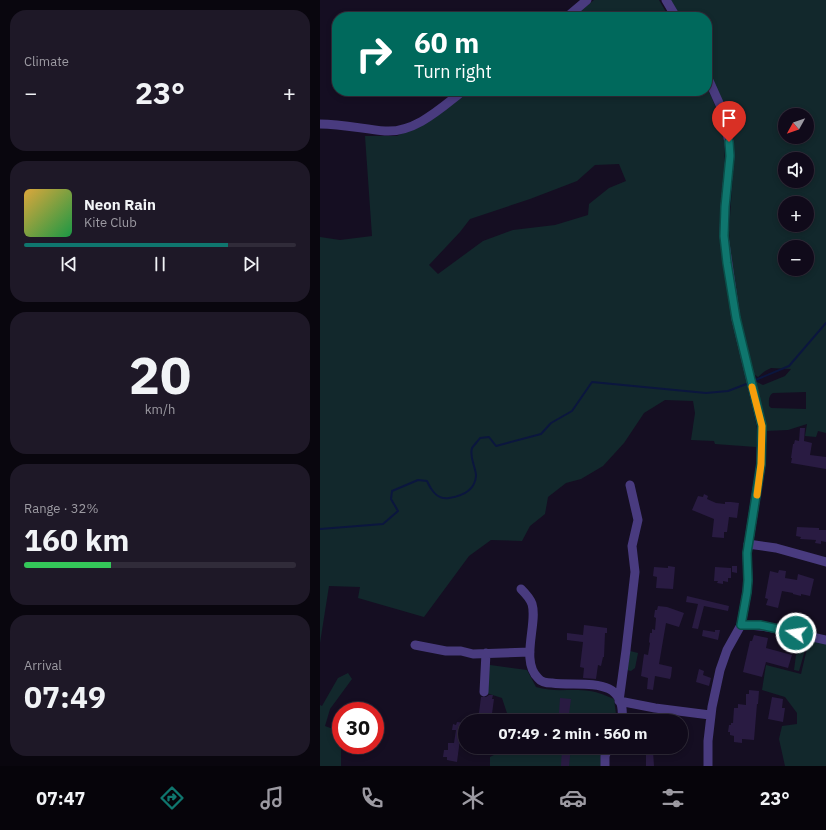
<!DOCTYPE html>
<meta charset="utf-8">
<style>
:root{--surface:#100a1a;--page:#1e1827;--text:#f1f3f6;--muted:#9c9aa2;--line:#302b39;--accent:#0f766e}
body{margin:0;font-family:"IBM Plex Sans",sans-serif;background:var(--page);color:var(--text);height:100vh;display:flex;flex-direction:column;font-size:15px;white-space:nowrap}
*{box-sizing:border-box;margin:0}
p{font-size:13px;color:var(--muted)}
.icon{flex:none;width:22px;height:22px;fill:none;stroke:currentColor;stroke-width:2;stroke-linecap:round;stroke-linejoin:round}
.map{position:relative;flex:1;overflow:hidden}
.panel{display:flex;flex-direction:column;gap:10px;padding:10px;background:#09060e;width:320px}
.panel>*{flex:none}
.top-card{position:absolute;left:12px;top:12px;width:380px;height:84px;border-radius:16px;box-shadow:0 2px 6px #0003,0 0 0 1px var(--line);background:#00695c;color:#fff;overflow:hidden}
.needle{width:26px;rotate:230deg}
.buttons{position:absolute;left:458px;top:108px;display:grid;gap:8px}
.buttons a{display:grid;place-items:center;width:36px;height:36px;border-radius:50%;background:var(--surface);box-shadow:0 2px 6px #0003,0 0 0 1px var(--line);font-size:20px}
.speed{position:absolute;left:12px;top:702px;display:flex;gap:8px;font-size:20px;font-weight:700;text-align:center}
.speed>*{display:grid;place-content:center;width:52px;height:52px;border-radius:50%;background:var(--surface);box-shadow:0 2px 6px #0003,0 0 0 1px var(--line);line-height:1}
.speed .limit{border:6px solid #d22;background:#fff;color:#111}
.pin{position:absolute;display:grid;place-items:center;width:34px;height:34px;color:#fff;margin:-41px -17px;border-radius:50% 50% 50% 0;rotate:-45deg;box-shadow:0 0 4px #0007}
.pin .icon{rotate:45deg}
.me{position:absolute;width:44px;margin:-22px;rotate:283deg;stroke-linejoin:round;filter:drop-shadow(0 0 3px #0008)}
.turn{display:flex;align-items:center;gap:14px;height:84px;padding:0 16px;font-size:18px}
.turn .icon{width:52px;height:52px;stroke-width:2.5}
.turn b{display:block;font-size:28px;line-height:34px}
.big{font-size:30px;font-weight:700;line-height:1.1}
.panel .widget{flex:1;display:flex;flex-direction:column;justify-content:center;gap:6px;min-width:0;padding:0 14px;border-radius:16px;background:var(--page)}
.panel .dial{align-items:center;gap:0}
.dial b{font-size:52px;line-height:1}
.song{display:flex;align-items:center;gap:12px}
.cover{width:48px;height:48px;border-radius:6px;background:linear-gradient(135deg,hsl(40 70% 55%),hsl(140 70% 35%))}
.played{height:4px;border-radius:2px;background:linear-gradient(90deg,var(--accent) 75%,var(--line) 75%)}
.keys{display:flex;justify-content:space-around;direction:ltr}
.heat{display:flex;justify-content:space-between;align-items:center;font-size:22px;direction:ltr}
.charge{height:6px;border-radius:3px;background:linear-gradient(90deg,#34c759 32%,var(--line) 0)}
.trip{position:absolute;left:138px;top:714px;width:230px;height:40px;border-radius:20px;background:var(--surface);box-shadow:0 2px 6px #0003,0 0 0 1px var(--line);font-weight:700;line-height:40px;text-align:center}
.tab-bar{display:flex;height:64px;justify-content:space-around;align-items:center;background:#06040a;color:var(--muted)}
.tab-bar .icon{width:28px;height:28px}
.tab-bar .current{color:var(--accent)}
.tab-bar b{font-size:18px;color:var(--text)}
main{display:flex;flex:1;min-height:0}
.map>svg:first-child{display:block}
.green{fill:#12282c;fill-rule:evenodd}
.lines{fill:none;stroke-linecap:round;stroke-linejoin:round}
.stream{stroke:#0b163e;stroke-width:2}
.building{fill:#291b42}
.minor{stroke:#493b7f;stroke-width:9}
.route-casing{stroke:#0a4d48;stroke-width:10}
.route{stroke:#0f766e;stroke-width:7}
.slow{stroke:#f59e0b;stroke-width:7}
</style>
<main>
<section class="panel">
<div class="widget"><p>Climate</p>
<div class="heat"><a>−</a><b class="big">23°</b><a>+</a></div>
</div>
<div class="widget">
<div class="song"><i class="cover"></i><div><b>Neon Rain</b><p>Kite Club</p></div></div>
<div class="played"></div>
<div class="keys"><svg class="icon" aria-label="previous" viewBox="0 0 24 24"><path d="M18 5L8 12l10 7zM5 5v14"/></svg><svg class="icon" aria-label="pause" viewBox="0 0 24 24"><path d="M8 5v14M16 5v14"/></svg><svg class="icon" aria-label="next" viewBox="0 0 24 24"><path d="M6 5l10 7-10 7zM19 5v14"/></svg></div>
</div>
<div class="widget dial"><b>20</b><p>km/h</p></div>
<div class="widget"><p>Range · 32%</p><b class="big">160 km</b><div class="charge"></div></div>
<div class="widget"><p>Arrival</p><b class="big">07:49</b></div>
</section>
<div class="map">
<svg width="506" height="766" viewBox="0 0 506 766">
<rect width="100%" height="100%" fill="#150e22"/>
<path class="green" d="M 274,0 L 339,0 L 349,17 L 253,17 Z
M 349,0 L 506,0 L 506,433 L 498,431 L 496,437 L 485,436 L 487,424 L 468,430 L 445,431 L 434,385 L 437,382 L 443,385 L 465,376 L 471,369 L 451,368 L 445,371 L 438,377 L 432,373 L 419,321 L 410,259 L 409,230 L 413,174 L 409,117 L 387,68 L 387,17 L 359,17 ZM 465,115 L 487,115 L 487,137 L 465,137 ZM 465,159 L 487,159 L 487,181 L 465,181 ZM 465,203 L 487,203 L 487,225 L 465,225 ZM 465,247 L 487,247 L 487,269 L 465,269 ZM 453,393 L 486,392 L 486,409 L 451,408 L 449,406 C 449,401 448,396 453,393 Z
M 387,87 L 396,108 L 404,138 L 405,181 L 402,236 L 411,313 L 438,433 L 436,447 L 395,444 L 394,441 L 371,440 L 375,413 L 373,401 L 345,400 L 324,413 L 304,443 L 283,466 L 261,479 L 246,483 L 228,497 L 225,514 L 210,526 L 202,541 L 171,540 L 149,556 L 104,617 L 38,598 L 40,587 L 9,586 L 0,643 L 0,237 L 20,240 L 52,236 L 45,136 L 77,136 L 116,116 L 151,91 L 387,91 ZM 299,164 L 306,181 L 289,188 L 269,204 L 268,215 L 235,225 L 193,230 L 163,241 L 118,274 L 109,265 L 140,232 L 150,219 L 210,199 L 257,181 L 275,165 Z
M 460,638 L 480,643 L 471,650 L 463,648 L 460,645 Z
M 489,640 L 506,644 L 506,766 L 465,766 L 459,739 L 462,726 L 477,724 L 477,713 L 465,697 L 442,690 L 446,665 L 481,674 Z
M 483,648 L 485,650 L 479,671 L 474,670 L 476,655 Z
M 310,651 L 318,653 L 315,668 L 311,671 L 307,670 Z
M 163,664 L 207,670 L 216,687 C 236,693 251,688 270,691 C 278,692 287,696 294,699 L 296,714 L 293,721 L 188,721 L 187,713 L 182,698 L 160,691 Z
M 28,673 L 32,679 L 10,709 L 5,726 L 21,732 L 21,766 L 0,766 L 0,705 L 2,706 L 18,678 Z
M 189,747 L 287,747 L 286,766 L 170,766 L 170,757 Z"/>
<g class="lines">
<path class="stream" d="M 433,381 L 469,366 L 506,323
M 0,529 L 63,524 L 78,511 L 71,499 L 72,491 L 98,480 L 107,481 C 111,490 117,500 129,498 C 142,496 155,491 156,476 C 156,467 149,458 152,448 C 154,445 158,441 160,438 L 169,437 L 176,446 L 221,434 L 231,423 L 252,411 L 272,382 L 386,393 L 408,391 L 429,383"/>
</g>
<path class="building" d="M 480,428 L 485,428 L 484,441 L 492,443 L 490,455 L 506,457 L 506,469 L 471,463 L 472,458 L 471,458 L 473,444 L 474,444 L 475,440 L 479,441 Z
M 384,494 L 388,496 L 387,499 L 396,503 L 405,504 L 405,502 L 411,502 L 419,503 L 417,518 L 409,517 L 407,532 L 404,532 L 404,538 L 392,537 L 394,519 L 372,510 L 378,496 L 383,497 Z
M 477,527 L 499,528 L 499,530 L 506,530 L 506,542 L 501,541 L 501,544 L 495,543 L 496,540 L 480,539 L 481,537 L 476,536 Z
M 348,566 L 355,567 L 353,589 L 336,588 L 337,577 L 333,576 L 334,567 L 348,568 Z
M 412,566 L 417,566 L 417,573 L 412,572 Z
M 395,567 L 411,568 L 411,578 L 408,578 L 408,582 L 403,581 L 403,584 L 397,583 L 398,581 L 394,581 Z
M 459,570 L 466,571 L 465,578 L 477,580 L 478,574 L 494,579 L 490,596 L 481,594 L 481,596 L 473,594 L 473,593 L 462,591 L 458,608 L 446,605 L 448,599 L 445,598 L 450,571 L 458,573 Z
M 367,596 L 409,606 L 408,611 L 384,606 L 378,629 L 372,628 L 378,604 L 366,602 Z
M 338,606 L 347,607 L 364,613 L 359,627 L 346,623 L 339,664 L 352,667 L 351,676 L 350,679 L 335,676 L 333,690 L 327,689 L 328,678 L 321,676 L 324,654 L 328,655 L 330,643 L 329,642 L 330,633 L 332,633 L 332,629 L 335,630 L 336,618 L 334,617 L 335,610 L 337,610 Z
M 264,625 L 287,628 L 287,633 L 285,633 L 284,657 L 283,657 L 281,666 L 278,665 L 276,679 L 263,678 L 264,668 L 260,667 L 263,642 L 247,640 L 247,633 L 263,635 Z
M 383,630 L 395,632 L 395,630 L 400,630 L 398,640 L 382,636 Z
M 434,635 L 448,638 L 446,648 L 472,655 L 468,668 L 446,662 L 442,677 L 423,672 L 430,641 L 432,641 Z
M 379,669 L 384,671 L 383,675 L 391,678 L 389,686 L 376,682 Z
M 429,690 L 439,691 L 438,704 L 437,704 L 434,740 L 422,739 L 422,743 L 414,742 L 414,736 L 410,735 L 410,732 L 408,732 L 409,725 L 411,725 L 411,723 L 413,723 L 414,708 L 418,708 L 418,704 L 426,705 L 426,694 L 429,694 Z
M 169,695 L 173,695 L 172,699 L 174,699 L 171,721 L 158,721 L 161,697 L 166,697 Z
M 452,697 L 463,699 L 462,708 L 465,708 L 463,722 L 448,719 Z
M 240,698 L 251,699 L 249,714 L 239,713 Z
M 137,722 L 145,723 L 145,740 L 140,739 L 137,762 L 127,760 L 127,757 L 123,757 L 124,750 L 128,750 L 128,743 L 134,743 L 136,730 L 132,730 L 133,724 L 136,725 Z
M 157,747 L 169,747 L 169,753 L 157,752 Z
M 242,747 L 251,747 L 249,766 L 241,766 Z
M 333,751 L 334,766 L 326,766 L 326,752 Z"/>
<g class="lines">
<path class="minor" d="M 346,0 L 356,17
M 247,17 L 267,0
M 387,76 L 400,105 L 409,142 L 410,156 L 405,207 L 404,236 L 416,319 L 442,427 L 441,464 L 427,553 L 428,580 L 427,592 L 421,625 L 407,650 L 400,670 L 392,707 L 388,741 L 388,766
M 0,124 C 22,124 43,129 65,131 C 95,133 121,108 143,91
M 428,544 L 456,548 L 506,562
M 201,589 C 205,593 210,598 212,604 C 218,623 200,661 218,678 C 221,682 227,683 232,683 C 262,687 307,674 302,721
M 421,625 C 450,624 477,635 506,640
M 95,645 L 126,651 L 141,651 L 153,654 L 210,652
M 164,692 L 166,653
M 299,701 L 306,650 L 315,572 L 312,546 L 318,520 L 310,485
M 299,701 L 335,708 L 390,715
M 285,766 L 285,756 L 289,747"/>
</g>
<g class="lines">
<defs>
<path id="route" d="M 409,142 L 410,156 L 405,207 L 404,236 L 407,263 L 416,318 L 442,426 L 441,464 L 427,553 L 428,580 L 427,592 L 421,625 L 440,625 L 476,633"/>
</defs>
<use href="#route" class="route-casing"/>
<use href="#route" class="route"/>
<path class="slow" d="M 432,387 L 442,426 L 441,464 L 437,495"/>
</g>
</svg>
<div class="buttons">
<a><svg class="needle" viewBox="-14 -14 28 28"><path d="M0-13l5 13h-10z" fill="#e53935"/><path d="M0 13l5-13h-10z" fill="#9c9aa2"/></svg></a>
<a><svg class="icon" aria-label="sound" viewBox="0 0 24 24"><path d="M4 9h4l5-4v14l-5-4H4zM17 9q2 3 0 6"/></svg></a>
<a>+</a>
<a>−</a>
</div>
<div class="speed"><div class="limit">30</div></div>
<div class="pin" style="left:409px;top:142px;background:#d93025"><svg class="icon" aria-label="arrive" viewBox="0 0 24 24"><path d="M6 21V4h12l-3 4 3 4H6"/></svg></div>
<svg class="me" style="left:476px;top:633px" viewBox="-20 -20 40 40"><circle r="17" fill="#0f766e" stroke="#fff" stroke-width="3"/><path d="M0-11L8 9 0 5-8 9z" fill="#fff"/></svg>
<div class="trip">07:49 · 2 min · 560 m</div>
<div class="top-card">
<div class="turn"><svg class="icon" aria-label="right" viewBox="0 0 24 24"><path d="M7 20v-9h11M14 6l5 5-5 5"/></svg><div><b>60 m</b>Turn right</div></div>
</div>
</div>
</main>
<nav class="tab-bar">
<b>07:47</b>
<svg class="icon current" aria-label="directions" viewBox="0 0 24 24"><path d="M12 3l9 9-9 9-9-9zM9 14v-3h6M13 9l2 2-2 2"/></svg>
<svg class="icon" aria-label="music" viewBox="0 0 24 24"><path d="M9 18V5l10-2v13"/><circle cx="6" cy="18" r="3"/><circle cx="16" cy="16" r="3"/></svg>
<svg class="icon" aria-label="phone" viewBox="0 0 24 24"><path d="M5 4h4l2 5-3 2q2 4 5 5l2-3 5 2v4C11 20 4 13 5 4z"/></svg>
<svg class="icon" aria-label="climate" viewBox="0 0 24 24"><path d="M12 3v18M4 7l16 10M4 17L20 7"/></svg>
<svg class="icon" aria-label="car" viewBox="0 0 24 24"><path d="M5 17H2v-5l4-1 3-4h7l3 4 3 1v5h-3M9 17h6M6 11h13"/><circle cx="7" cy="17" r="2"/><circle cx="17" cy="17" r="2"/></svg>
<svg class="icon" aria-label="filters" viewBox="0 0 24 24"><path d="M4 7h16M4 17h16"/><circle cx="9" cy="7" r="2"/><circle cx="15" cy="17" r="2"/></svg>
<b>23°</b>
</nav>
